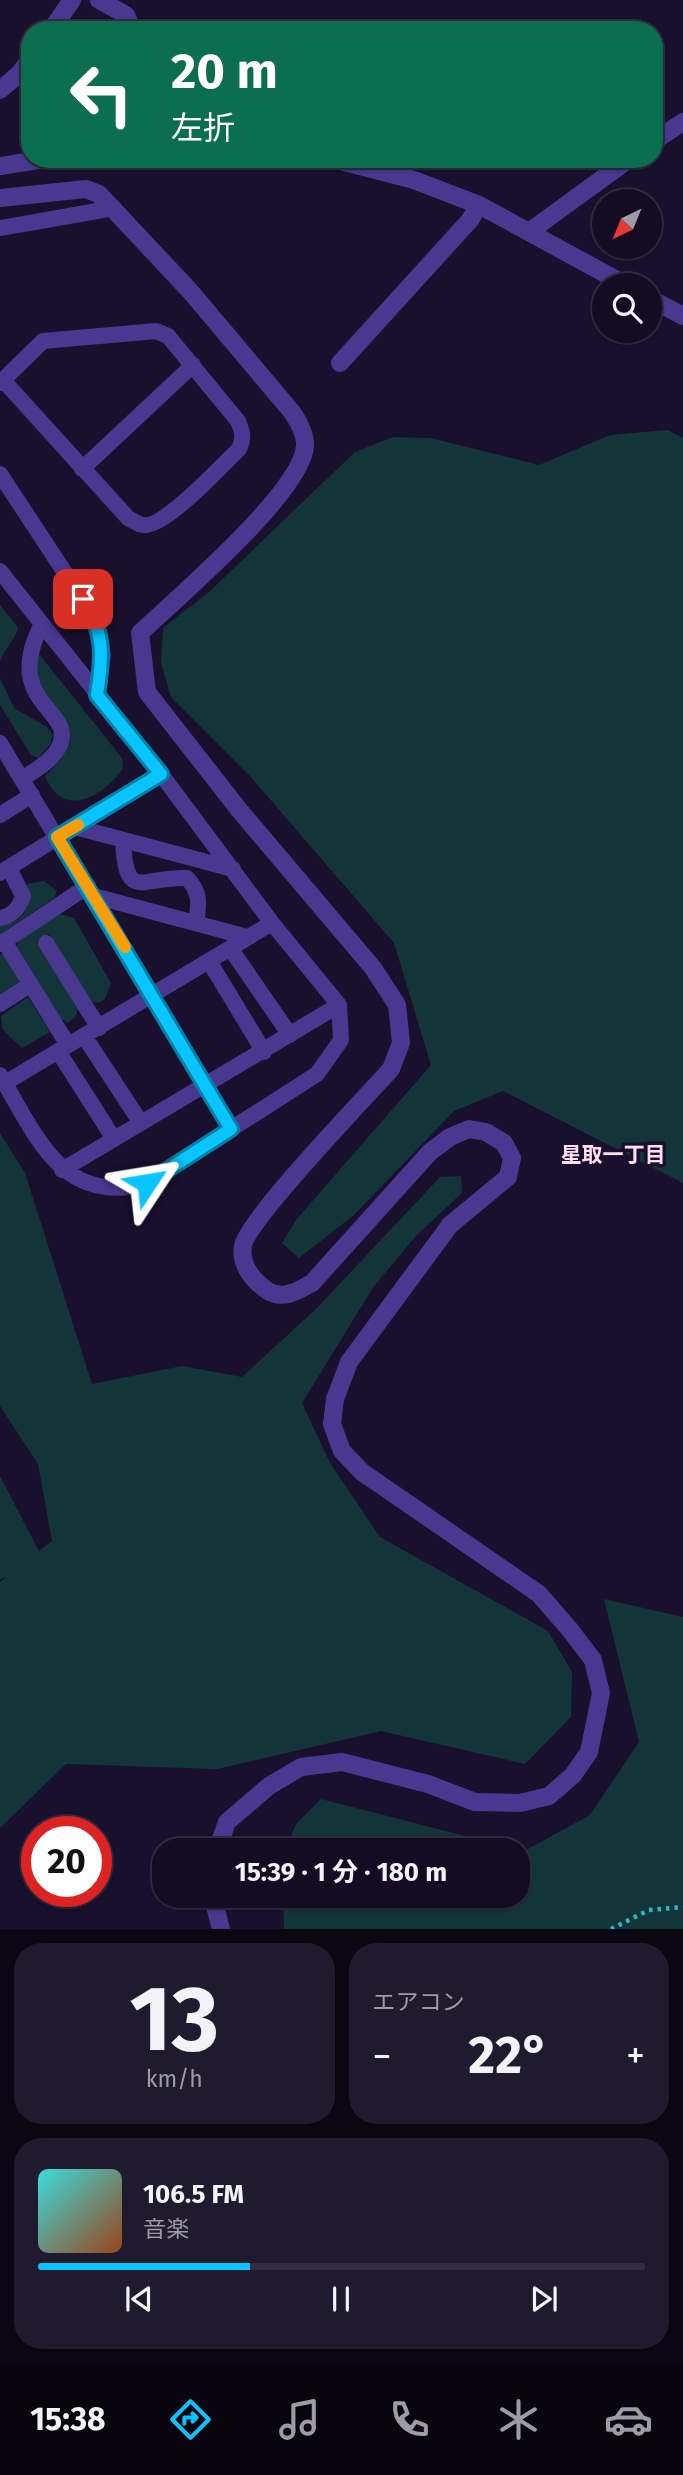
<!DOCTYPE html>
<html lang="ja">
<meta charset="utf-8">
<style>
:root{--surface:#130c22;--page:#201a2f;--text:#f1f3f6;--muted:#9d9ba5;--line:#322c40;--accent:#09c5ff}
body{margin:0;font-family:"Fira Sans","Noto Sans JP",sans-serif;background:var(--page);color:var(--text);height:100vh;display:flex;flex-direction:column;font-size:26px;white-space:nowrap}
*{box-sizing:border-box;margin:0}
p{font-size:23px;color:var(--muted)}
.icon{flex:none;width:38px;height:38px;fill:none;stroke:currentColor;stroke-width:2;stroke-linecap:round;stroke-linejoin:round}
.map{position:relative;height:1929px;overflow:hidden}
.sheet{display:flex;flex-direction:column;gap:14px;padding:14px;background:#0a0713;flex:1}
.sheet>*{flex:none}
.guide{position:absolute;left:21px;top:21px;width:642px;height:147px;border-radius:28px;box-shadow:0 2px 5px #0004,0 0 0 2px var(--line);background:#0b6e4f;color:#fff;overflow:hidden}
.needle{width:46px;rotate:223deg}
.tools{position:absolute;left:592px;top:189px;display:grid;gap:14px}
.tools a{display:grid;place-items:center;width:70px;height:70px;border-radius:50%;background:var(--surface);box-shadow:0 2px 5px #0004,0 0 0 2px var(--line);font-size:35px}
.speed{position:absolute;left:21px;top:1816px;display:flex;gap:14px;font-size:35px;font-weight:700;text-align:center}
.speed>*{display:grid;place-content:center;width:91px;height:91px;border-radius:50%;background:var(--surface);box-shadow:0 2px 5px #0004,0 0 0 2px var(--line);line-height:1}
.speed .limit{border:10px solid #d22;background:#fff;color:#111}
.pin{position:absolute;display:grid;place-items:center;width:60px;height:60px;color:#fff;margin:-30px;border-radius:14px;box-shadow:0 4px 10px #0006}
.me{position:absolute;width:77px;margin:-38px;rotate:57deg;stroke-linejoin:round;filter:drop-shadow(0 0 5px #0008)}
.turn{display:flex;align-items:center;gap:24px;height:147px;padding:0 35px;font-size:32px}
.turn .icon{width:91px;height:91px;stroke-width:2.5}
.turn b{display:block;font-size:49px;line-height:60px}
.big{font-size:52px;font-weight:700;line-height:1.1}
.sheet .tile{flex:1;display:flex;flex-direction:column;justify-content:center;gap:10px;min-width:0;padding:0 24px;border-radius:28px;background:var(--page)}
.sheet .dial{align-items:center;gap:0}
.dial b{font-size:91px;line-height:1}
.song{display:flex;align-items:center;gap:21px}
.cover{width:84px;height:84px;border-radius:10px;background:linear-gradient(135deg,hsl(180 70% 55%),hsl(20 70% 35%))}
.played{height:7px;border-radius:4px;background:linear-gradient(90deg,var(--accent) 35%,var(--line) 35%)}
.keys{display:flex;justify-content:space-around;direction:ltr}
.heat{display:flex;justify-content:space-between;align-items:center;font-size:38px;direction:ltr}
.sheet .tiles{flex:1;display:grid;gap:14px;grid-template-columns:1fr 1fr}
.tile:last-child{grid-column:span 2}
.trip{position:absolute;left:152px;top:1838px;width:378px;height:70px;border-radius:28px;background:var(--surface);box-shadow:0 2px 5px #0004,0 0 0 2px var(--line);font-weight:700;line-height:70px;text-align:center}
.tabs{display:flex;height:112px;justify-content:space-around;align-items:center;background:#08050e;color:var(--muted)}
.tabs .icon{width:49px;height:49px}
.tabs .active{color:var(--accent)}
.tabs b{font-size:32px;color:var(--text)}
.map>svg:first-child{display:block}
.green{fill:#133539}
.lines{fill:none;stroke-linecap:round;stroke-linejoin:round}
.path{stroke:#29bcc7;stroke-width:4.5;stroke-dasharray:3.5 5;stroke-linecap:butt}
.service{stroke:#483890;stroke-width:16}
.minor{stroke:#483890;stroke-width:18}
.route-casing{stroke:#0680a6;stroke-width:18}
.route{stroke:#09c5ff;stroke-width:12}
.slow{stroke:#f59e0b;stroke-width:12}
.labels{text-anchor:middle;stroke-width:7;stroke-linejoin:round;paint-order:stroke}
.neighbourhood-label{font-size:21px;font-weight:bold;fill:#ffdfef;stroke:#19102e}
</style>
<div class="map">
<svg width="683" height="1929" viewBox="0 0 683 1929">
<rect width="100%" height="100%" fill="#19102e"/>
<path class="green" d="M 668,430 L 683,438 L 683,1183 L 503,1091 L 454,1111 L 354,1215 L 299,1258 L 282,1243 L 296,1220 L 431,1065 L 394,943 L 250,776 L 171,697 L 161,663 L 163,628 L 209,592 L 355,452 L 393,437 L 430,438 L 539,465 L 610,435 Z
M 0,605 L 18,627 C 17,639 3,649 0,663 Z
M 35,649 L 122,758 L 123,769 C 102,797 63,820 45,776 C 121,703 0,720 26,652 Z
M 0,678 L 14,708 L 47,727 L 53,735 L 50,745 L 38,758 L 31,755 L 0,705 Z
M 44,881 L 57,891 L 54,898 L 0,934 L 0,925 C 25,923 32,906 27,884 Z
M 60,914 L 74,918 L 111,983 L 105,999 L 99,1003 L 90,1001 L 49,934 L 37,941 L 78,1009 L 75,1017 L 68,1023 L 58,1017 L 17,946 L 19,940 Z
M 3,953 L 20,981 L 0,994 L 0,955 Z
M 28,997 L 50,1032 L 22,1048 L 3,1030 L 1,1016 Z
M 0,1133 L 25,1173 L 92,1384 L 182,1366 L 242,1377 L 317,1308 L 440,1177 L 461,1176 L 462,1193 L 416,1236 L 374,1286 L 302,1403 L 330,1463 L 380,1537 L 548,1631 L 572,1672 L 571,1717 L 525,1764 L 381,1731 L 217,1769 L 66,1764 L 0,1828 L 0,1582 L 6,1577 L 0,1579 L 0,1476 L 39,1551 L 52,1541 L 38,1464 L 0,1406 Z
M 604,1599 L 683,1617 L 683,1929 L 284,1929 L 283,1895 L 518,1895 L 518,1850 L 285,1850 L 296,1824 L 321,1799 L 524,1851 L 590,1815 L 639,1742 Z"/>
<g class="lines">
<path class="path" d="M 611,1929 L 649,1910 L 683,1907"/>
<path class="service" d="M 0,228 L 114,208
M 0,383 L 43,341 L 156,331 L 168,336 L 238,421 C 243,433 244,438 239,449 C 222,465 164,529 143,525 C 139,525 132,520 128,518 L 3,380
M 82,469 L 193,365
M 0,474 L 96,620 L 103,655 L 97,695
M 0,571 L 161,774 L 272,923 L 339,1005 L 341,1040 L 317,1074 L 147,1183 C 62,1207 36,1135 0,1075
M 0,743 L 231,1129
M 22,779 C 34,771 52,761 59,747 C 78,709 0,705 42,624
M 0,815 L 32,795
M 75,827 L 233,869
M 123,840 C 126,904 142,876 187,878 C 201,893 199,904 196,923
M 0,873 L 161,774
M 94,896 L 247,937
M 0,918 C 13,916 19,908 23,896 L 9,868
M 4,941 L 68,1045
M 46,943 L 99,1028
M 0,944 L 88,886
M 230,948 L 290,1035
M 209,961 L 264,1052
M 0,1004 L 31,984
M 84,1036 L 141,1123
M 58,1051 L 114,1139
M 5,1083 L 272,923
M 62,1170 L 339,1005"/>
<path class="minor" d="M 99,0 L 126,15 L 132,30
M 51,30 L 72,0
M 0,90 L 20,73 L 30,59
M 654,141 L 683,122
M 333,159 L 414,180 L 479,205 L 626,285
M 0,166 L 44,159
M 0,198 L 86,189 L 99,194 L 190,291 L 292,412 C 298,421 306,434 305,446 C 302,492 176,599 140,633 L 147,692 L 240,811 L 373,968 L 397,1005 L 401,1043 L 391,1069 C 366,1097 247,1220 243,1246 C 240,1265 253,1281 268,1291 C 283,1300 298,1291 312,1283 L 430,1152 L 450,1137 L 469,1129 L 486,1132 L 504,1143 L 512,1158 L 508,1177 L 450,1225 L 349,1362 L 335,1399 L 332,1424 L 342,1451 L 362,1472 L 539,1594 L 571,1631 L 593,1660 L 601,1693 L 589,1752 L 573,1775 L 549,1796 L 520,1803 L 475,1802 L 428,1784 L 342,1762 L 301,1767 L 269,1786 L 227,1822 L 217,1850
M 529,232 L 629,159
M 649,298 L 683,316
M 340,363 L 470,220 L 479,205
M 212,1895 L 221,1929"/>
</g>
<g class="lines">
<defs>
<path id="route" d="M 83,599 C 105,633 103,656 97,695 L 161,774 L 57,837 L 231,1129 L 147,1183"/>
</defs>
<use href="#route" class="route-casing"/>
<use href="#route" class="route"/>
<path class="slow" d="M 78,825 L 57,837 L 125,947"/>
</g>
<g class="labels">
<g class="neighbourhood-label">
<text x="613" y="1162">星取一丁目</text>
</g>
</g>
</svg>
<div class="tools">
<a><svg class="needle" viewBox="-14 -14 28 28"><path d="M0-13l5 13h-10z" fill="#e53935"/><path d="M0 13l5-13h-10z" fill="#9d9ba5"/></svg></a>
<a><svg class="icon" aria-label="search" viewBox="0 0 24 24"><circle cx="10" cy="10" r="6"/><path d="M15 15l6 6"/></svg></a>
</div>
<div class="speed"><div class="limit">20</div></div>
<div class="pin" style="left:83px;top:599px;background:#d93025"><svg class="icon" aria-label="arrive" viewBox="0 0 24 24"><path d="M6 21V4h12l-3 4 3 4H6"/></svg></div>
<svg class="me" style="left:147px;top:1183px" viewBox="-20 -20 40 40"><path d="M0-17L14 15 0 8-14 15z" fill="#09c5ff" stroke="#fff" stroke-width="4"/></svg>
<div class="trip">15:39 · 1 分 · 180 m</div>
<div class="guide">
<div class="turn"><svg class="icon" aria-label="left" viewBox="0 0 24 24"><path d="M17 20v-9H6M10 6l-5 5 5 5"/></svg><div><b>20 m</b>左折</div></div>
</div>
</div>
<section class="sheet">
<div class="tiles">
<div class="tile dial"><b>13</b><p>km/h</p></div>
<div class="tile"><p>エアコン</p>
<div class="heat"><a>−</a><b class="big">22°</b><a>+</a></div>
</div>
<div class="tile">
<div class="song"><i class="cover"></i><div><b>106.5 FM</b><p>音楽</p></div></div>
<div class="played"></div>
<div class="keys"><svg class="icon" aria-label="previous" viewBox="0 0 24 24"><path d="M18 5L8 12l10 7zM5 5v14"/></svg><svg class="icon" aria-label="pause" viewBox="0 0 24 24"><path d="M8 5v14M16 5v14"/></svg><svg class="icon" aria-label="next" viewBox="0 0 24 24"><path d="M6 5l10 7-10 7zM19 5v14"/></svg></div>
</div>
</div>
</section>
<nav class="tabs">
<b>15:38</b>
<svg class="icon active" aria-label="directions" viewBox="0 0 24 24"><path d="M12 3l9 9-9 9-9-9zM9 14v-3h6M13 9l2 2-2 2"/></svg>
<svg class="icon" aria-label="music" viewBox="0 0 24 24"><path d="M9 18V5l10-2v13"/><circle cx="6" cy="18" r="3"/><circle cx="16" cy="16" r="3"/></svg>
<svg class="icon" aria-label="phone" viewBox="0 0 24 24"><path d="M5 4h4l2 5-3 2q2 4 5 5l2-3 5 2v4C11 20 4 13 5 4z"/></svg>
<svg class="icon" aria-label="climate" viewBox="0 0 24 24"><path d="M12 3v18M4 7l16 10M4 17L20 7"/></svg>
<svg class="icon" aria-label="car" viewBox="0 0 24 24"><path d="M5 17H2v-5l4-1 3-4h7l3 4 3 1v5h-3M9 17h6M6 11h13"/><circle cx="7" cy="17" r="2"/><circle cx="17" cy="17" r="2"/></svg>
</nav>
